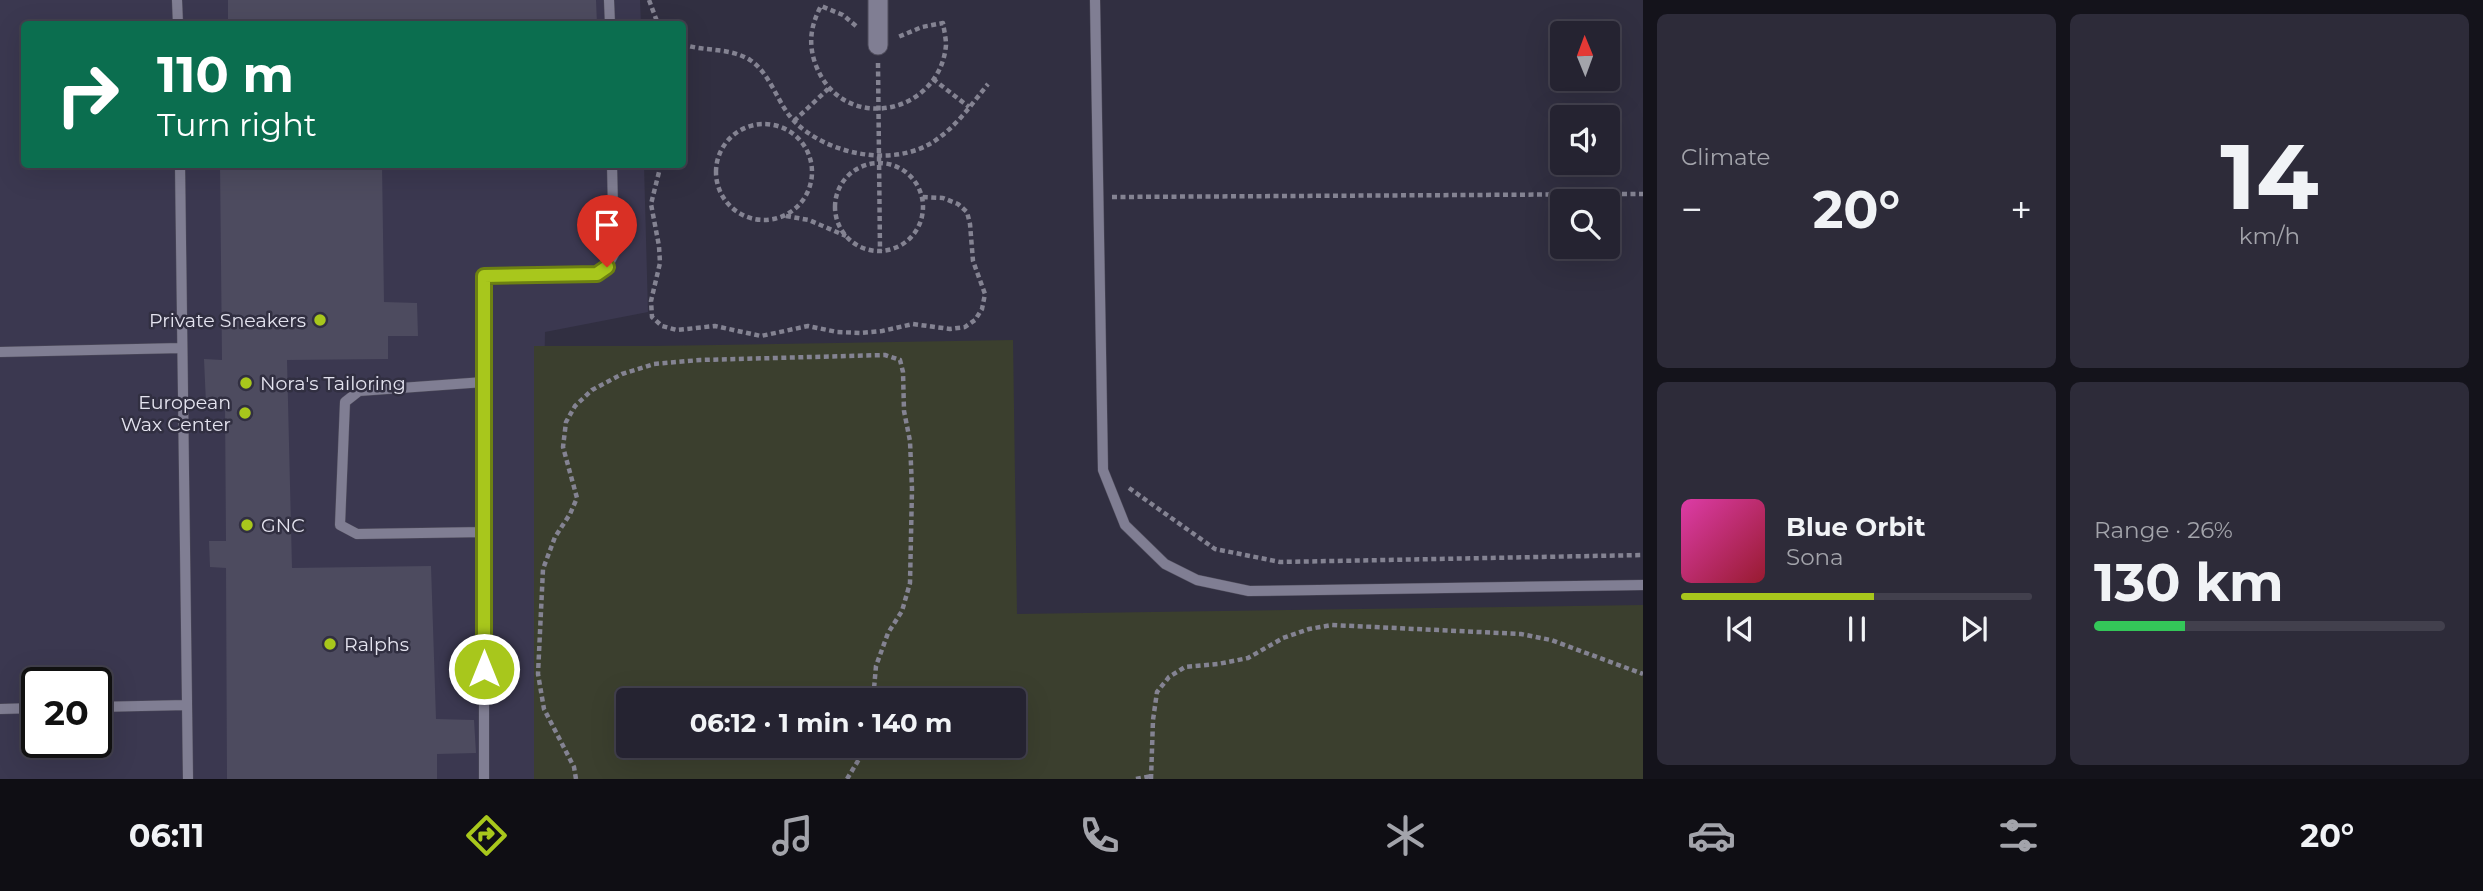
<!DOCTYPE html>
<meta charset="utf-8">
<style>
:root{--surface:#252331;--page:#2d2b39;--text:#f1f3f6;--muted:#a3a4ab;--line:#42404d;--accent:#a8c71c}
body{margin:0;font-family:Montserrat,sans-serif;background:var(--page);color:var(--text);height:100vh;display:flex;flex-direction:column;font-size:26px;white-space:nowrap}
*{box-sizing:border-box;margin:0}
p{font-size:23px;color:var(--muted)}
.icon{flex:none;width:38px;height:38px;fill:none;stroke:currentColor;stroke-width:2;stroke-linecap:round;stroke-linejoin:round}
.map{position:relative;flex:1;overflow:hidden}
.sheet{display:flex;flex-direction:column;gap:14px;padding:14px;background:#14131b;width:840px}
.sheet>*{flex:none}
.top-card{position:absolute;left:21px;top:21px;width:665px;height:147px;border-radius:7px;box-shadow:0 7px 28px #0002,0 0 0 2px var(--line);background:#0b6e4f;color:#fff;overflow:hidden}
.needle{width:46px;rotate:359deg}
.tools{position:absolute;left:1550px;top:21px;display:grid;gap:14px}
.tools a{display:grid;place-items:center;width:70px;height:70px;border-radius:7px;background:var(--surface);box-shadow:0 7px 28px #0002,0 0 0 2px var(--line);font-size:35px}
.speed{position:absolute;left:21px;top:667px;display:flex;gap:14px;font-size:35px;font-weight:700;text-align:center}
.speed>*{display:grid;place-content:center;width:91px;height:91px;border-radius:50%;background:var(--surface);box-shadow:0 7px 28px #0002,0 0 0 2px var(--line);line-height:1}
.speed .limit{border:4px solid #111;border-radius:10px;background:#fff;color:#111}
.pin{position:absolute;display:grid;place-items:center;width:60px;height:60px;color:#fff;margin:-72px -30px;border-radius:50% 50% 50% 0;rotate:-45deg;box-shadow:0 0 7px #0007}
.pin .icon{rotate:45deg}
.me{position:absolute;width:77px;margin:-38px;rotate:0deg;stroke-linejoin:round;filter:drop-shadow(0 0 5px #0008)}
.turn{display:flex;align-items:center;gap:24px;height:147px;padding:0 21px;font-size:32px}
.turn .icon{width:91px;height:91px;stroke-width:2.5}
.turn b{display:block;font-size:49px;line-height:60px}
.big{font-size:52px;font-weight:700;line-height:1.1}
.sheet .widget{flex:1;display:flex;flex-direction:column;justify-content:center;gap:10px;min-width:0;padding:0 24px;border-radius:10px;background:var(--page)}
.sheet .dial{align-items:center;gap:0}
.dial b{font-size:91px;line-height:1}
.song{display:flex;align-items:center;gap:21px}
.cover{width:84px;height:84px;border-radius:10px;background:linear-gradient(135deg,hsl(320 70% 55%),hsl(350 70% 35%))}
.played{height:7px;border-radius:4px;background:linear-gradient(90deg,var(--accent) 55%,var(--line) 55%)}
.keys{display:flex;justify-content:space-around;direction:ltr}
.heat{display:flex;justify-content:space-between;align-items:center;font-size:38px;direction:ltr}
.charge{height:10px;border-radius:5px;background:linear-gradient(90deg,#34c759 26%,var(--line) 0)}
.sheet .tiles{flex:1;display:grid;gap:14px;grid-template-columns:repeat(2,1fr)}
.trip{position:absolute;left:616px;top:688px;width:410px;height:70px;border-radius:7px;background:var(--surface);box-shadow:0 7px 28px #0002,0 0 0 2px var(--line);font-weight:700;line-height:70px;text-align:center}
.dock{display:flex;height:112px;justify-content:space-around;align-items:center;background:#0f0e14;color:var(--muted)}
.dock .icon{width:49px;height:49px}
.dock .on{color:var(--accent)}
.dock b{font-size:32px;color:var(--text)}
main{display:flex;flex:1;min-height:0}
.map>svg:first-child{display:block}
.built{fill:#3b3850;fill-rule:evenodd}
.green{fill:#3b3f2e;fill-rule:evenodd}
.building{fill:#4d4b5f}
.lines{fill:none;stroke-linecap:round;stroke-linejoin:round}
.service-casing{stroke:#4e4c5b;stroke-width:11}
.minor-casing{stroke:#4e4c5b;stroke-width:21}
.path{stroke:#848392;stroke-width:4.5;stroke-dasharray:5 3.5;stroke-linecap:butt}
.service{stroke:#807e93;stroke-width:10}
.minor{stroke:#807e93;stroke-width:19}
.route-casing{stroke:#6d8112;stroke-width:18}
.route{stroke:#a8c71c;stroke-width:12}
.poi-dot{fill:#a8c71c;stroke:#312f41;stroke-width:2.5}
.labels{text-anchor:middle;stroke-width:5;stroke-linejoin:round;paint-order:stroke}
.poi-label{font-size:19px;fill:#e4e3ef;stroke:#312f41;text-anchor:start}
</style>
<main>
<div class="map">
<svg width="1643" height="779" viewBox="0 0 1643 779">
<rect width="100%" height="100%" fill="#312f41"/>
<path class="built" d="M 0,0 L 640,0 L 641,24 L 24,24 L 24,164 L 644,165 L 648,312 L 545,332 L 537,779 L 0,779 ZM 37,682 L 96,682 L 96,742 L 37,742 Z"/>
<path class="green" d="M 1013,340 L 1017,614 L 1643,605 L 1643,779 L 534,779 L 534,346 L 652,346 ZM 628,700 L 1013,700 L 1013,746 L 628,746 Z"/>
<path class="building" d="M 228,0 L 596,0 L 597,24 L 228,24 Z
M 220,164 L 382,164 L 384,302 L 417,303 L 418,336 L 388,336 L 388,359 L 287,360 L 292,568 L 431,566 L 436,719 L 474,720 L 476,753 L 437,754 L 437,779 L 227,779 L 226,568 L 210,567 L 209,541 L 226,541 L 225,404 L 206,404 L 204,359 L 222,360 Z"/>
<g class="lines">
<defs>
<path id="service" d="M 177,0 L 178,24
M 609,0 L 610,24
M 1095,0 L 1103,470 L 1125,525 L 1165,564 L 1197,580 L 1249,591 L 1643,585
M 180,164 L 188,779
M 0,352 L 182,348
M 484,382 L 359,391 L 345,402 L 340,525 L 357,534 L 485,532
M 96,707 L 187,705
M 0,709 L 37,708
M 484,779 L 484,276 L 597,274 L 607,267 L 614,254 L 612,164"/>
<path id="minor" d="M 878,0 L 878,45"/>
</defs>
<use href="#service" class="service-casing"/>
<use href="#minor" class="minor-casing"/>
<path class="path" d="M 649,0 L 658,24
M 856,26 L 843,15 L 821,6 C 811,25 808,42 815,63 C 841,136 940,115 946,45 C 946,38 944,30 943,23 L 922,27 L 898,37
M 682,44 C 705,52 729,47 750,60 C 771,74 777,103 794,121 C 826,154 892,168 933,142 C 956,127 971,105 988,84
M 878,63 L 880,251
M 933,79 L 969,107
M 794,121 L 828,89
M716 172a48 48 0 1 1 96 0a48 48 0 1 1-96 0Z
M835 207a44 44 0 1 1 88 0a44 44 0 1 1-88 0Z
M 661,164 L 651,204 L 659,246 L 660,263 L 651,301 L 652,317 L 662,326 L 677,330 L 715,326 L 761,336 L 808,326 L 837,332 L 861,333 L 882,331 L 913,324 L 950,329 L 965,327 L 975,320 L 982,309 L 985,294 L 973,261 L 970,224 L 967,212 L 958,204 L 943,198 L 922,197
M 1112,197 L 1643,194
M 786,216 L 809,220 L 846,236
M 1129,488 L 1215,549 L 1280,562 L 1643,555
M 576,779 L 574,767 L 544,709 L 538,674 L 543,569 L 555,537 L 570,514 L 577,498 L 563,447 L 566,422 L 575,406 L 592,390 L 622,374 L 654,364 L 700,360 L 885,355 L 900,360 L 903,372 L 904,411 L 910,441 L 912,489 L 910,583 L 902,611 L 888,633 L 876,666 L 873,700
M 847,779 L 867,746
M 1136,779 L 1151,776
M 1151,779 L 1153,720 L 1157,692 L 1169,677 L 1185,667 L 1218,664 L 1248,658 L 1283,638 L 1309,629 L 1332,625 L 1521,634 L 1551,640 L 1643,674"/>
<use href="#service" class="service"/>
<use href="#minor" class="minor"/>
</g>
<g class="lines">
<defs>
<path id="route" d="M 484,669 L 484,276 L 597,274 L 607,267"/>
</defs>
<use href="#route" class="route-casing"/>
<use href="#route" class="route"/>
</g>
<g class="poi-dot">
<circle cx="320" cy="320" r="7"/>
<circle cx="246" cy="383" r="7"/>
<circle cx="245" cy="413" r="7"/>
<circle cx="247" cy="525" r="7"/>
<circle cx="330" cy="644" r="7"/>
</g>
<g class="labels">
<g class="poi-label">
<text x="306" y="327" text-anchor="end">Private Sneakers</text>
<text x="260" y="390">Nora's Tailoring</text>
<text x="231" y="409" text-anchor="end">European<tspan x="231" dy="22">Wax Center</tspan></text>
<text x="261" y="532">GNC</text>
<text x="344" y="651">Ralphs</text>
</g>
</g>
</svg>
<div class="tools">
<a><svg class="needle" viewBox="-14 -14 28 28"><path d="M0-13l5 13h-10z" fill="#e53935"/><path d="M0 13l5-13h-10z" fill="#a3a4ab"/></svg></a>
<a><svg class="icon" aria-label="sound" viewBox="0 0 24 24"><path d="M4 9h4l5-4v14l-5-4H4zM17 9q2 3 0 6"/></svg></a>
<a><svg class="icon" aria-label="search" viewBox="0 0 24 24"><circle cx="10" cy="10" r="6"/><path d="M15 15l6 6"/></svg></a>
</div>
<div class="speed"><div class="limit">20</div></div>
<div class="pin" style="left:607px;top:267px;background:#d93025"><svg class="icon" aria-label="arrive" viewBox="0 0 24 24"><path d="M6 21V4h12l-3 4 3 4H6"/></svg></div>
<svg class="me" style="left:484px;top:669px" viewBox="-20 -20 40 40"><circle r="17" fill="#a8c71c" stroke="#fff" stroke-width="3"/><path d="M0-11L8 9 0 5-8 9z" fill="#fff"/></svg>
<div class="trip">06:12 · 1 min · 140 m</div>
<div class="top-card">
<div class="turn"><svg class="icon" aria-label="right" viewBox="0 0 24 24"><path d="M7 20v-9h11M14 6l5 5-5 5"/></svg><div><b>110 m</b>Turn right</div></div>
</div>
</div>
<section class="sheet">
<div class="tiles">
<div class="widget"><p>Climate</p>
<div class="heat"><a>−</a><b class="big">20°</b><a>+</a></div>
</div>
<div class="widget dial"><b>14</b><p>km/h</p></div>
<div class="widget">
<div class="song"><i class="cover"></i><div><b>Blue Orbit</b><p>Sona</p></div></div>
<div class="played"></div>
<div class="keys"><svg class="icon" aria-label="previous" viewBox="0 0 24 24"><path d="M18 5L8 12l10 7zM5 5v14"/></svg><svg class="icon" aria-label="pause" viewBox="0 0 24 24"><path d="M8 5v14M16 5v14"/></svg><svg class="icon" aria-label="next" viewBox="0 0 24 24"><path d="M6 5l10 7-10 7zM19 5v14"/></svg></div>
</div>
<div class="widget"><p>Range · 26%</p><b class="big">130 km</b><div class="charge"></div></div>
</div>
</section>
</main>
<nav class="dock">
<b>06:11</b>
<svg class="icon on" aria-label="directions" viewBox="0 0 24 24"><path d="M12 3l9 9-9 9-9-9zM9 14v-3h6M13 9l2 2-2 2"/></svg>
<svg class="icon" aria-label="music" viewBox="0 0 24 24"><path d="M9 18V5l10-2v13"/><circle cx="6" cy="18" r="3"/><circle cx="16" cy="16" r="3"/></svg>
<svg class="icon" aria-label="phone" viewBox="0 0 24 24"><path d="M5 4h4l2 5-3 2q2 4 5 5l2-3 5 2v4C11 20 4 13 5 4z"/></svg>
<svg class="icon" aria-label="climate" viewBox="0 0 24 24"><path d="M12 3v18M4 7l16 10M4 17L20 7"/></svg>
<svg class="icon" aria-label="car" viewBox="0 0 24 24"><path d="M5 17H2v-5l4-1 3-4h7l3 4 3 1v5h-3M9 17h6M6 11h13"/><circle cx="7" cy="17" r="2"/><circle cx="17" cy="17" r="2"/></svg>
<svg class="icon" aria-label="filters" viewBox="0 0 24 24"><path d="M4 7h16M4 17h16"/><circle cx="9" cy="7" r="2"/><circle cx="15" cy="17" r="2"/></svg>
<b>20°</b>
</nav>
